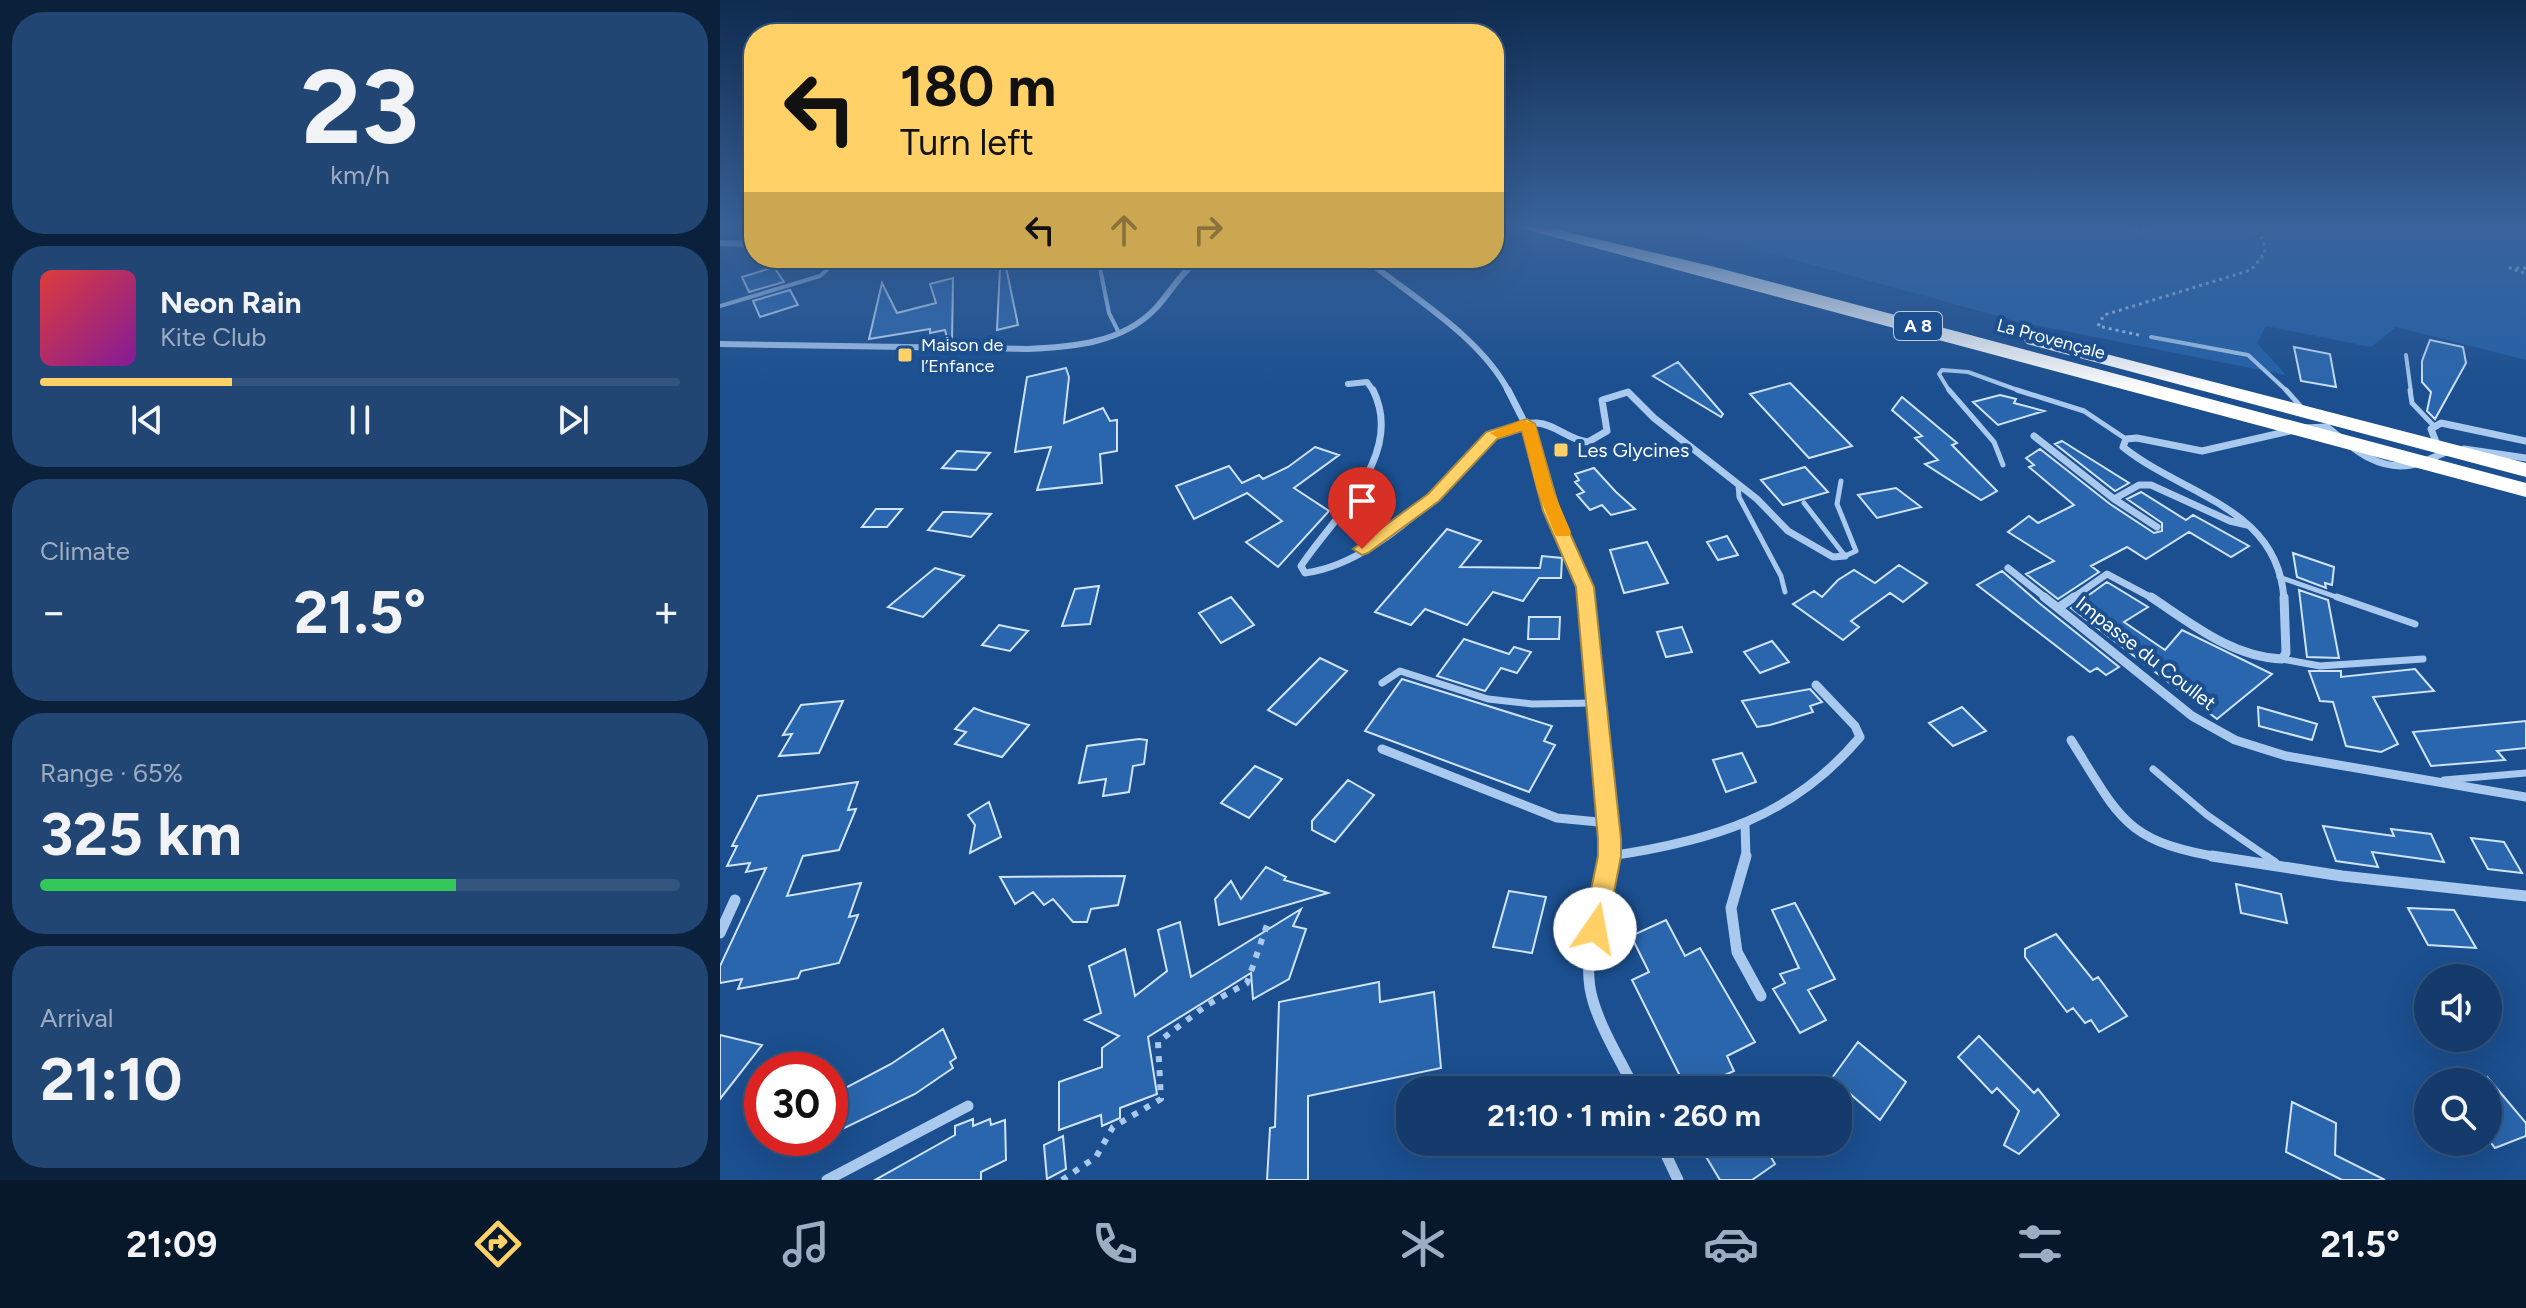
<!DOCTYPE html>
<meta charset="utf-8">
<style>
:root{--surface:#143b6b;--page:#214673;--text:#f1f3f6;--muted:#9dadc1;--line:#33557e;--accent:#ffd166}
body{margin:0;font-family:Figtree,sans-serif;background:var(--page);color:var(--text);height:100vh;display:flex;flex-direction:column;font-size:30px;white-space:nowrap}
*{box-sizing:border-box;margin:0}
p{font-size:26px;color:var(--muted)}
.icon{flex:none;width:44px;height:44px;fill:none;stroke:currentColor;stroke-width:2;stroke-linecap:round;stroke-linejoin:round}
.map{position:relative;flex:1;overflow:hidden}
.side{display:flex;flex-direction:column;gap:12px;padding:12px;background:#0b203b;width:720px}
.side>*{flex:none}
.hud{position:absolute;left:24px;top:24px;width:760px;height:244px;border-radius:32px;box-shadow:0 8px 32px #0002,0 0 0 2px var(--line);background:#ffd166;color:#111;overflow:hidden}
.tools{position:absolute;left:1694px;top:964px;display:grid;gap:16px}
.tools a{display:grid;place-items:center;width:88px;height:88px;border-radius:50%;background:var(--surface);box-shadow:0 8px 32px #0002,0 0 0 2px var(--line);font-size:40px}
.speed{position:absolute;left:24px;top:1052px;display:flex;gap:16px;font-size:40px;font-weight:700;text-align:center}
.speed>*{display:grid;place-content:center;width:104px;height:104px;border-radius:50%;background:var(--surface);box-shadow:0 8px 32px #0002,0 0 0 2px var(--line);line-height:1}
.speed .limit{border:12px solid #d22;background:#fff;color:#111}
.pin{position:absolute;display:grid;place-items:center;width:68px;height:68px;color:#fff;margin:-82px -34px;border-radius:50% 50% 50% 0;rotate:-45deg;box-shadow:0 0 8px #0007}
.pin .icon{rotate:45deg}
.me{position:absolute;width:88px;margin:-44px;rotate:12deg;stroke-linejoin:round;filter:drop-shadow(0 0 6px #0008)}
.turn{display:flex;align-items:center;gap:28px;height:168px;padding:0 24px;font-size:36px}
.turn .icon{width:104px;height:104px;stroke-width:2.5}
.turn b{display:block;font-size:56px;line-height:68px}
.lanes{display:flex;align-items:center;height:76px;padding:0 24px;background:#0003;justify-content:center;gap:40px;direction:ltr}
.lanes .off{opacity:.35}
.big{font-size:60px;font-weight:700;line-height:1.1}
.side .widget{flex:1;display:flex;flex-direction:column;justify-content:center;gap:12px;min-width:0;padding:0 28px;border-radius:32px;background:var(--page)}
.side .dial{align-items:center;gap:0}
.dial b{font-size:104px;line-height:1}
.song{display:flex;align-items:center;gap:24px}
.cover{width:96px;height:96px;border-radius:12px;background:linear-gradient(135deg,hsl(0 70% 55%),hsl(290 70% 35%))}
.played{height:8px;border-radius:4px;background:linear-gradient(90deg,var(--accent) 30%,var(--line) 30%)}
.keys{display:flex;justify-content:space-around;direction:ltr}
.heat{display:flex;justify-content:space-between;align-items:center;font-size:44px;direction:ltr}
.charge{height:12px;border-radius:6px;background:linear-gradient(90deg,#34c759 65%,var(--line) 0)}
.trip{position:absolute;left:676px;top:1076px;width:456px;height:80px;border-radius:32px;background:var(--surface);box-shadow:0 8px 32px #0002,0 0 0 2px var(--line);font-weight:700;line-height:80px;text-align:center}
.tabs{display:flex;height:128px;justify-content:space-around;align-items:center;background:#08182b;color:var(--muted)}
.tabs .icon{width:56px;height:56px}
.tabs .active{color:var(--accent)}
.tabs b{font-size:36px;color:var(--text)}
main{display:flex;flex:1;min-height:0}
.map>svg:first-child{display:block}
.green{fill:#2461a8}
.building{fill:#2a66ad;stroke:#cfe3fa;stroke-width:2}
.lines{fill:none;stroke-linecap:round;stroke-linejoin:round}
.path-far1{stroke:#a9c9ee;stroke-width:3;stroke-dasharray:3 4;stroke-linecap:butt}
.path{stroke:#a9c9ee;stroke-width:6;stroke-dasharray:6 8;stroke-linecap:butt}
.service-far3{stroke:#a9c9ee;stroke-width:4}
.service-far2{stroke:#a9c9ee;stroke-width:5}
.service-far1{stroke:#a9c9ee;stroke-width:7}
.service{stroke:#a9c9ee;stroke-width:8}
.minor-far3{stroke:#a9c9ee;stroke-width:6}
.minor-far2{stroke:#a9c9ee;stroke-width:7}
.minor-far1{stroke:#a9c9ee;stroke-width:9}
.minor{stroke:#a9c9ee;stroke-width:11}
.motorway{fill:#fff;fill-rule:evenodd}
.route{fill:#ffd166;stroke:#a68842;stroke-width:2}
.slow{fill:#f59e0b}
.poi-dot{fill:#ffd166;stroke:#1b4f8f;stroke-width:3}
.labels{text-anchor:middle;stroke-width:8;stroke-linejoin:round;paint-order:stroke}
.shield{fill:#1b4f8f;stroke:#bbcadd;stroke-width:2}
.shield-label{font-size:18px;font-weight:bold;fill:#fff}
.far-street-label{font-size:18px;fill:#fff;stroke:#1b4f8f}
.far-poi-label{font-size:18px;fill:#fff;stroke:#1b4f8f;text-anchor:start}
.poi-label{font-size:20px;fill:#fff;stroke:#1b4f8f;text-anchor:start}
.street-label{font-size:20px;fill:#fff;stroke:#1b4f8f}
</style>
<main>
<section class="side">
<div class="widget dial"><b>23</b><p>km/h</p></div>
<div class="widget">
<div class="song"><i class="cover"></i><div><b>Neon Rain</b><p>Kite Club</p></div></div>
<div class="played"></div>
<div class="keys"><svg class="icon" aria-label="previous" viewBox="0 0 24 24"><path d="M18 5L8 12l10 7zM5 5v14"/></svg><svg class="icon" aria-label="pause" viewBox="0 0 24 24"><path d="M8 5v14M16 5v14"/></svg><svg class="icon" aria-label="next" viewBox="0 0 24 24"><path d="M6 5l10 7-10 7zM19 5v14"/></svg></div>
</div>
<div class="widget"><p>Climate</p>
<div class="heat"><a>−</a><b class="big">21.5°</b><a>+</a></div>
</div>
<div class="widget"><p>Range · 65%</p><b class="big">325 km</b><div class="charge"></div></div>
<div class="widget"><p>Arrival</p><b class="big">21:10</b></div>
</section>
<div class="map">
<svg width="1806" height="1180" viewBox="0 0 1806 1180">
<rect width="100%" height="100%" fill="#1b4f8f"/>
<path class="green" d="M 927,225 L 1806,225 L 1806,360 L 1676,327 L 1651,347 L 1546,326 L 1537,343 L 1566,375 L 1295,321 L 1035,249 Z"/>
<path class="building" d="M 54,267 L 64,282 L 29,292 L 22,277 Z
M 286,267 L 298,325 L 277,330 L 280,268 Z
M 233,278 L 232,342 L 228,342 L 225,330 L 210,333 L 210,329 L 149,339 L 162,283 L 177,313 L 216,303 L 210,284 Z
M 70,290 L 78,305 L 40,317 L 33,301 Z
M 1710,340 L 1743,347 L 1746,363 L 1715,419 L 1707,411 L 1711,392 L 1702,382 L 1702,361 Z
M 1574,347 L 1610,354 L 1616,387 L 1581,381 Z
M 958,362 L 1003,414 L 1001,417 L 933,376 Z
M 346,368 L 349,377 L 344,423 L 383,408 L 390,421 L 397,420 L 397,451 L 380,454 L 382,483 L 317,490 L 331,447 L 295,452 L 307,377 Z
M 1070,383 L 1132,446 L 1089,458 L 1030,394 Z
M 1280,395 L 1296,399 L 1294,403 L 1324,411 L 1278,425 L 1253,402 Z
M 1182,397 L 1237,443 L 1232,445 L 1277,491 L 1261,500 L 1205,464 L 1218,460 L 1195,438 L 1202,436 L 1172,410 Z
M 1342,441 L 1409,483 L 1395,491 L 1335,444 Z
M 595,447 L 619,455 L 574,488 L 609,511 L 558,567 L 526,542 L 562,521 L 527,493 L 474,519 L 456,486 L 509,466 L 522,483 L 539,475 L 543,479 L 568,467 Z
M 1320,449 L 1390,504 L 1434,533 L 1442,531 L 1442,523 L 1407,499 L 1421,492 L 1466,520 L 1473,515 L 1529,546 L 1511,557 L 1469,532 L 1426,559 L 1407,547 L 1371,566 L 1379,572 L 1338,599 L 1306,574 L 1334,561 L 1288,532 L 1309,516 L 1318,523 L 1354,505 L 1309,467 L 1314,465 L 1306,458 Z
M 237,451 L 270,453 L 256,470 L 222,468 Z
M 1085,467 L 1108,492 L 1063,505 L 1041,480 Z
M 874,468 L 896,492 L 915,509 L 891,515 L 882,505 L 870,510 L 857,495 L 864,492 L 855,482 L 859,480 L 855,474 Z
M 1176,488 L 1201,507 L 1157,518 L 1138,495 Z
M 156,509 L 182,509 L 167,527 L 142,527 Z
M 223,512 L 233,512 L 271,514 L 251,537 L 208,530 Z
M 727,529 L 761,541 L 740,567 L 820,568 L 822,556 L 842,558 L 841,578 L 819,578 L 803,601 L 773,592 L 747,625 L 705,609 L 691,625 L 655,612 Z
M 1007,536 L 1018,555 L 998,560 L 987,542 Z
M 927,542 L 948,583 L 904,593 L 890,550 Z
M 1573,553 L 1614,567 L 1612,585 L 1605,583 L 1606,588 L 1577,577 Z
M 1179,565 L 1207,583 L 1183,602 L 1170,593 L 1131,621 L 1139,627 L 1123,640 L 1073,604 L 1094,591 L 1102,597 L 1118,580 L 1134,570 L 1155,583 Z
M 215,568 L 244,576 L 203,617 L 168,607 Z
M 1282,571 L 1319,603 L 1399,667 L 1386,675 L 1377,668 L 1370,672 L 1257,585 Z
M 1387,582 L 1428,607 L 1404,622 L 1445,650 L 1462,630 L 1552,674 L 1497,719 L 1351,608 Z
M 379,586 L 370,624 L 342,626 L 355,589 Z
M 1579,590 L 1608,600 L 1619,658 L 1587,657 Z
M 511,597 L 534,625 L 501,643 L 479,613 Z
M 809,617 L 840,617 L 839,639 L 808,639 Z
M 279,625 L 308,631 L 290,651 L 262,645 Z
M 962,627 L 972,652 L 946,657 L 937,632 Z
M 744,639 L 789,654 L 794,647 L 811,652 L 797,673 L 781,668 L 765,691 L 717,676 Z
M 1052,641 L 1069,662 L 1040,673 L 1024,652 Z
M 600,658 L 627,671 L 576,725 L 548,710 Z
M 1695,669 L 1714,691 L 1653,697 L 1678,744 L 1661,752 L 1626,746 L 1613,702 L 1600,701 L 1589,671 L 1621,671 L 1621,677 Z
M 682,679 L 832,726 L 824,741 L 835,745 L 809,792 L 645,731 Z
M 1090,689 L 1102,702 L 1090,706 L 1093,712 L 1050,725 L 1037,727 L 1022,701 Z
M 123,701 L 99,753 L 59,756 L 72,734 L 63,735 L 81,705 Z
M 1242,707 L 1266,731 L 1233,746 L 1209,723 Z
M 1538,707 L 1597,724 L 1592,740 L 1539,726 Z
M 254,708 L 264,712 L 309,725 L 282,757 L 235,744 L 246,732 L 235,729 Z
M 1806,721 L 1806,748 L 1777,751 L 1785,760 L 1711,766 L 1693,732 Z
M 419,739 L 427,740 L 424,764 L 413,766 L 409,792 L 383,796 L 386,779 L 359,783 L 367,746 Z
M 1022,753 L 1036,782 L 1006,792 L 993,760 Z
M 535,766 L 562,779 L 529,818 L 501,803 Z
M 628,780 L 654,795 L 615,842 L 592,830 L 592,821 Z
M 138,782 L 128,810 L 136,809 L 119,850 L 83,856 L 67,896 L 141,883 L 129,917 L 138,915 L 119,963 L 81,971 L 78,978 L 18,989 L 22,979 L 0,983 L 0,966 L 46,868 L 26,872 L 30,863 L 7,866 L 17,846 L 12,846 L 38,796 Z
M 269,802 L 281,837 L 250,853 L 255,825 L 248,815 Z
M 1603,826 L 1674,836 L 1671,829 L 1711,834 L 1724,862 L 1652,852 L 1658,867 L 1616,861 Z
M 1751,838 L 1784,842 L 1802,873 L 1768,869 Z
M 546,867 L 566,877 L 564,880 L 608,893 L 499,925 L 495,899 L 511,881 L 521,899 Z
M 405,876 L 398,905 L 371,909 L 367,922 L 353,922 L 333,899 L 324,905 L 313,892 L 295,904 L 280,877 Z
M 1516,884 L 1561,894 L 1567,923 L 1521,913 Z
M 789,891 L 826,897 L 812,953 L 773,947 Z
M 1075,903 L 1115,979 L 1088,990 L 1106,1020 L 1080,1033 L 1053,989 L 1065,983 L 1060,974 L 1079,968 L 1052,910 Z
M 1688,908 L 1734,910 L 1756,948 L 1708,945 Z
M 581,909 L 573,926 L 586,929 L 569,979 L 533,999 L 531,973 L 428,1037 L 437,1094 L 400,1108 L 400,1118 L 382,1126 L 381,1115 L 339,1130 L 339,1082 L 382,1067 L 382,1048 L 399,1036 L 365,1020 L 381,1013 L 369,966 L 405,949 L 415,996 L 447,971 L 438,930 L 460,922 L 471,977 Z
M 946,920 L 965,956 L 980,948 L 1035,1042 L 1007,1056 L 1014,1071 L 991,1081 L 997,1090 L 967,1090 L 912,980 L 929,972 L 911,936 Z
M 1336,934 L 1373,980 L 1378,977 L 1407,1016 L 1379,1032 L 1371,1020 L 1365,1023 L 1353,1008 L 1347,1012 L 1305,957 L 1305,949 Z
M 659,982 L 660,1002 L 714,992 L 721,1068 L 588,1096 L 588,1180 L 547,1180 L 550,1128 L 555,1127 L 559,1002 Z
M 223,1029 L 236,1058 L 230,1062 L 233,1068 L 195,1094 L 110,1135 L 110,1096 L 171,1064 Z
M 0,1035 L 42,1045 L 0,1099 Z
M 1259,1036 L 1314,1093 L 1318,1089 L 1339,1115 L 1299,1154 L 1284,1145 L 1299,1111 L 1277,1088 L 1272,1093 L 1238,1057 Z
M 1138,1042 L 1186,1082 L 1160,1120 L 1112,1078 Z
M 1768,1078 L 1806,1123 L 1806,1136 L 1775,1148 L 1768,1139 Z
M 1572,1102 L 1616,1123 L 1615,1155 L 1665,1180 L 1622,1180 L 1566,1152 Z
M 253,1119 L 253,1126 L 270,1119 L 271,1125 L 285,1120 L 286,1160 L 261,1172 L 261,1180 L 155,1180 L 235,1135 L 235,1126 Z
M 343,1136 L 346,1169 L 327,1179 L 324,1145 Z
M 1003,1142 L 1031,1142 L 1040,1149 L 1045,1147 L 1055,1164 L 1032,1180 L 1000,1180 L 985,1155 Z"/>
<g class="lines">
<path class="path-far1" d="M 1394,225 L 1424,231 L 1457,225
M 1806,268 L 1790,268 L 1806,274
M 1419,335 L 1378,326 L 1384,315 L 1531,270 L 1545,253 L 1544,240 L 1529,225"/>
<path class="path" d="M 342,1180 L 376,1157 L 393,1127 L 441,1099 L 438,1042 L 487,1005 L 527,983 L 549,919"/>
<path class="service-far3" d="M 378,258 L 389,313 L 399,333
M 0,306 L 100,276 L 120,258
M 1431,337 L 1528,355 L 1568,392
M 1686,355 L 1691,392
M 1230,392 L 1219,374 L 1222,370 L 1248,372 L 1303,392"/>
<path class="service-far2" d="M 1229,390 L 1274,442 L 1283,465
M 1297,390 L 1364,411 L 1406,439
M 1566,390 L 1582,408
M 1690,390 L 1692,403 L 1713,425
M 1018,484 L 1019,497 L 1061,576 L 1065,592
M 1084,503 L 1125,556 L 1136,551 L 1117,504 L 1121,481
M 1559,577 L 1622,599"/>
<path class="service-far1" d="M 1617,597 L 1695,624
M 1562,659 L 1600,666 L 1703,659
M 662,683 L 680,671 L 768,699 L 812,704 L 876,703
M 1433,769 L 1487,815 L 1549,858
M 1724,780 L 1806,773"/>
<path class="service" d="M 1546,856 L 1555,862"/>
<path class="minor-far3" d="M 0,243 L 34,244
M 644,258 C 692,297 760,336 789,392
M 0,344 L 308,349 C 353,347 402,343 435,309 C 451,292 461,272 480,258
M 628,384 L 647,382 L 654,392"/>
<path class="minor-far2" d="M 653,390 C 686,456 613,517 581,566 L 585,573 C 632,567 682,529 715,496 C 743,468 771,422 817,423 C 835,424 849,440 868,442 L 887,431 L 882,400 L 908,392 L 934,418 L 1037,499 L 1068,531 L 1113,557 L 1125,556
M 788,390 L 815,443 L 832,511 L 865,587 L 866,599
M 1584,428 L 1607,427 C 1632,447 1656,471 1691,465 C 1703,463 1715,456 1727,452
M 1314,436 L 1394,499 L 1419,485 L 1431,485 L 1510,521 L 1527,525
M 1718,447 L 1711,429 L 1721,423 L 1806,441
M 1744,449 L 1806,458
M 1394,499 L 1437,527
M 1288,568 L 1327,599
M 1351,599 L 1387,574 L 1434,599
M 1564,599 C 1558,507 1464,496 1403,447 L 1406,439 L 1417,438 L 1482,451 L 1570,431"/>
<path class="minor-far1" d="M 866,597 L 888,805 L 890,858
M 1324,597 L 1338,608
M 1354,597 L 1338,608 L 1472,716 L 1515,740 L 1566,756 L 1806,797
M 1431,597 C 1472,624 1512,657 1562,659 L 1566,653 L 1564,597
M 1351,740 C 1401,820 1405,842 1504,858
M 662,749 L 837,818 L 889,823
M 1025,824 L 1026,858
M 890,856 C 991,841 1072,818 1140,737 L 1135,726 L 1096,685"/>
<path class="minor" d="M 890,856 C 882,900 859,956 873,1001 C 882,1031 901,1061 915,1090
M 1026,856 L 1011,908 L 1017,952 L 1041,996
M 1492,856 L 1622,876 L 1806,896
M 0,933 L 15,900
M 940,1142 L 958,1180
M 107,1180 L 248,1106"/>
<path class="motorway" d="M 789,225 L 817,225 L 991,266 L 1806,483 L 1806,497 Z
M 1313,335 L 1806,463 L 1806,477 L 1307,344 L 1304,340 Z"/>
</g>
<linearGradient id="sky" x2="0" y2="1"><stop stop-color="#0f2b4f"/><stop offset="0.58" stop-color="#39639b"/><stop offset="1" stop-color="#39639b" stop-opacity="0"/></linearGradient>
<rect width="1806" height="391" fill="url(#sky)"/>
<path class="route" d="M 807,419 L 815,424 L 840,511 L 874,587 L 901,839 L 901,856 L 887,929 L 883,937 L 875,940 L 866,937 L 863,929 L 878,856 L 878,839 L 856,587 L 823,511 L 802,431 L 777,439 L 719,501 L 648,553 L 642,555 L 633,549 L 708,494 L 766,432 Z"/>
<path class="slow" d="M 802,420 L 815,424 L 833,490 L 851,532 L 849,536 L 836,536 L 834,532 L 817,490 L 802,430 L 778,438 L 770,433 Z"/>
<g class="poi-dot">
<rect x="177" y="347" width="16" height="16" rx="4"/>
<rect x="833" y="442" width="16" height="16" rx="4"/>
</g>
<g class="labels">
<rect class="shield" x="1174" y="312" width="48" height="28" rx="6"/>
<g class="shield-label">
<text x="1198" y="332">A 8</text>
</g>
<g class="far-street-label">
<text transform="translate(1331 339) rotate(15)" y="6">La Provençale</text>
</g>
<g class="far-poi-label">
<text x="201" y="351">Maison de<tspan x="201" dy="21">l’Enfance</tspan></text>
</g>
<g class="poi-label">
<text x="857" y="457">Les Glycines</text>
</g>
<g class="street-label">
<text transform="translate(1426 653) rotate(38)" y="7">Impasse du Coullet</text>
</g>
</g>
</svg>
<div class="tools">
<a><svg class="icon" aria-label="sound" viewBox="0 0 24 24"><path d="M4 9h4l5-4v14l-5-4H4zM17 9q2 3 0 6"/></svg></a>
<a><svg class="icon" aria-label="search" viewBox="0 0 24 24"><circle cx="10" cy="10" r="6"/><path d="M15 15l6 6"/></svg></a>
</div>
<div class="speed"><div class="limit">30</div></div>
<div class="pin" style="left:642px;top:549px;background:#d93025"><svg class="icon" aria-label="arrive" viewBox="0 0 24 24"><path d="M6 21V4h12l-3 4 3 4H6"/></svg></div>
<svg class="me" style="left:875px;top:929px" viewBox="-20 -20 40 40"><circle r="19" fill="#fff"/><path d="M0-13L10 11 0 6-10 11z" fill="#ffd166"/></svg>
<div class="trip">21:10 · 1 min · 260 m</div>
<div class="hud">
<div class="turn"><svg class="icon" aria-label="left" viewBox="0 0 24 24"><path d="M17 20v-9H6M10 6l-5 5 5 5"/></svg><div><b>180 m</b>Turn left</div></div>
<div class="lanes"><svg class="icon" aria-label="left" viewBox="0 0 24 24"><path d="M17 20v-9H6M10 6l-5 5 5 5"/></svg><svg class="icon off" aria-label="ahead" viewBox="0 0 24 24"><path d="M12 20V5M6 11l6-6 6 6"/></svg><svg class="icon off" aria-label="right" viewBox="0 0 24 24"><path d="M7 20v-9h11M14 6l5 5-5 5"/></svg></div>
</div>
</div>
</main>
<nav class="tabs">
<b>21:09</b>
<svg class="icon active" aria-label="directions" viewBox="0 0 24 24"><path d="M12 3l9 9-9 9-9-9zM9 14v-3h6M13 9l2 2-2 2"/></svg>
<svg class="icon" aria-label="music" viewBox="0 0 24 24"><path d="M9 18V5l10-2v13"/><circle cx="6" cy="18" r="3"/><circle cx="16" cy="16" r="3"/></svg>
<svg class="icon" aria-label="phone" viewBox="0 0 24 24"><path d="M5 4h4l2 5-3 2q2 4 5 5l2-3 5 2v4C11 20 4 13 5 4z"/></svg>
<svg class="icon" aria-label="climate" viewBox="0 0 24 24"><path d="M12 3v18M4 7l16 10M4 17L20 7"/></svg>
<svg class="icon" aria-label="car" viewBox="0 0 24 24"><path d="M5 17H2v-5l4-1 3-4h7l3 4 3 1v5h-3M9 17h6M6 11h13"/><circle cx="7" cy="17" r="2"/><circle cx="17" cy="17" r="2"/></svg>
<svg class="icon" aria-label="filters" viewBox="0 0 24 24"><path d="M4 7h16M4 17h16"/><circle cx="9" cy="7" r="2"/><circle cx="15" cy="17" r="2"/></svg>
<b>21.5°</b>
</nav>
